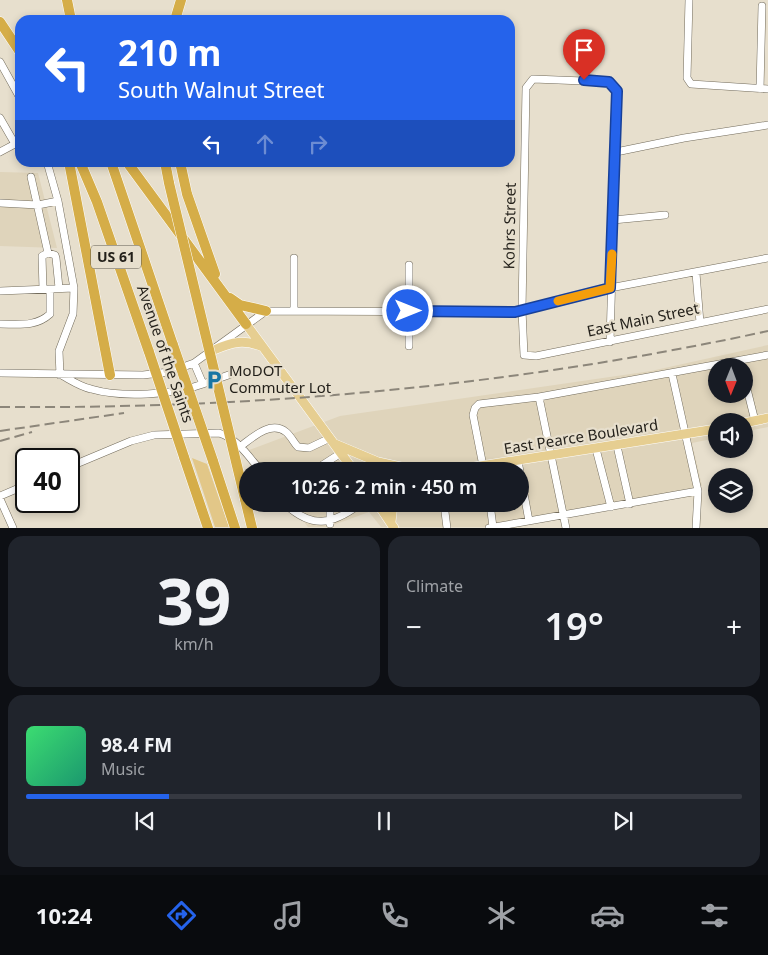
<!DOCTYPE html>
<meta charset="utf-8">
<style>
:root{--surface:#171b24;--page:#20242c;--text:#f1f3f6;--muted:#9ea1a6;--line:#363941;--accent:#2563eb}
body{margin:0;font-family:"Noto Sans",sans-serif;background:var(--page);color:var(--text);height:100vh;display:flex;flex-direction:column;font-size:19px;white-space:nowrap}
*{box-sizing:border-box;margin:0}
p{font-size:16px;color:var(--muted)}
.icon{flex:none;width:28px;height:28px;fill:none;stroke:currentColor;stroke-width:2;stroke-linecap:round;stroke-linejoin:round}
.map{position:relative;height:528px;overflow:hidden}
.sheet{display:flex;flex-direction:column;gap:8px;padding:8px;background:#0d0f14;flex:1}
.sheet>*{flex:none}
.hud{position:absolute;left:15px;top:15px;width:500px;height:152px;border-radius:15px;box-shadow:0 2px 8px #0003;background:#2563eb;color:#fff;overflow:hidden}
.needle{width:32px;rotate:181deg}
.tools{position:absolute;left:708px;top:358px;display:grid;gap:10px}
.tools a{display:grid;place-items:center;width:45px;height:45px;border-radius:50%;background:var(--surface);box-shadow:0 2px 8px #0003;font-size:25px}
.speed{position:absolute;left:15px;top:448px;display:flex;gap:10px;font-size:25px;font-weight:700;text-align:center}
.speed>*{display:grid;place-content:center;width:65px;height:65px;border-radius:50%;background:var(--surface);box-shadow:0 2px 8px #0003;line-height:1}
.speed .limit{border:2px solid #111;border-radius:8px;background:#fff;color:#111}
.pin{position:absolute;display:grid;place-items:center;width:42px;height:42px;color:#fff;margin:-51px -21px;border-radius:50% 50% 50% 0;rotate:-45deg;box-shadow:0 0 5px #0007}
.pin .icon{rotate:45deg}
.me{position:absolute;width:55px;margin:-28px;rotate:90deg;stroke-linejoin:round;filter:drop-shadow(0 0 4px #0008)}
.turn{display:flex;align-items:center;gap:18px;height:105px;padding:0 20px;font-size:22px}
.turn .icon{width:65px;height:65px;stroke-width:2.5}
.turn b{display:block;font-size:35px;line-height:42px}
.lanes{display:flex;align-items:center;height:48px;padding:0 20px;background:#0003;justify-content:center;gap:25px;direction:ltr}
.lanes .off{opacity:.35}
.big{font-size:38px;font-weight:600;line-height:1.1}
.sheet .card{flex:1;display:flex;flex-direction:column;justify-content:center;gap:8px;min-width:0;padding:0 18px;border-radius:15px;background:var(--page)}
.sheet .dial{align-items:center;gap:0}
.dial b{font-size:65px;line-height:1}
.song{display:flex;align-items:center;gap:15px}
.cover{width:60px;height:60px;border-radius:8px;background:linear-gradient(135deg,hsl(140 70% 55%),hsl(160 70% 35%))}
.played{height:5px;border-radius:2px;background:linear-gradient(90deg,var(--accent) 20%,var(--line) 20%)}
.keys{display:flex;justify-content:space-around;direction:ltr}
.heat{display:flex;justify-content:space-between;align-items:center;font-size:28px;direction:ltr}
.sheet .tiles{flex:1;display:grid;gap:8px;grid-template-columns:1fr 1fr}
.card:last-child{grid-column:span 2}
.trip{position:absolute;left:239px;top:462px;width:290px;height:50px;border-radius:25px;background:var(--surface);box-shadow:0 2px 8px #0003;font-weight:600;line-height:50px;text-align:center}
.menu{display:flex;height:80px;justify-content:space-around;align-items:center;background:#090b0e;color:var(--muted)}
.menu .icon{width:35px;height:35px}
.menu .current{color:var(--accent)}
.menu b{font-size:22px;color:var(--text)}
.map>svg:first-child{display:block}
.built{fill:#dfd4bb;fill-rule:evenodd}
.green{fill:#e2c788}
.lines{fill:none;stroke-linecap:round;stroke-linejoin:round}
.minor-casing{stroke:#726b5b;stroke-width:8}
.major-casing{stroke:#fff;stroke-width:10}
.highway-casing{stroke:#fff;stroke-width:11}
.minor{stroke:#fff;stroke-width:7}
.major{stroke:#e6ce91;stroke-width:9}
.highway{stroke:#d5ad48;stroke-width:10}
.rail{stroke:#8c867a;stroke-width:2;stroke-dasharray:10 5;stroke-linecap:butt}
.highway-bridge-casing{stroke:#fff;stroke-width:11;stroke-linecap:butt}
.highway-bridge{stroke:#d5ad48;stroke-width:10}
.route-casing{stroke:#184099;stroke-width:12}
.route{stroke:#2563eb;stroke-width:9}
.slow{stroke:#f59e0b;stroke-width:9}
.labels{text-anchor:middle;stroke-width:4.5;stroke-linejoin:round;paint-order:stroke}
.shield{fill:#e7dfcd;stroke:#5d594f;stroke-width:1}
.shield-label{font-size:14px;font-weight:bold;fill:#221f19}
.street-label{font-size:15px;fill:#221f19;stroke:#e7dfcd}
.poi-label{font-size:15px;fill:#221f19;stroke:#e7dfcd;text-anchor:start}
</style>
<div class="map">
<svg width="768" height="528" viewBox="0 0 768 528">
<rect width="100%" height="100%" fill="#e7dfcd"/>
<path class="built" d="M 0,172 L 38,173 L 57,248 L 0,246 Z
M 768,345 L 768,427 L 744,432 L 744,421 L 716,421 L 716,438 L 692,443 L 702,486 L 499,527 L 381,527 L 369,512 L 328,527 L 308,527 L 290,504 L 520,504 L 520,471 L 265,471 L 249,450 L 340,416 L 651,371 ZM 716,366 L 744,366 L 744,394 L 716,394 Z"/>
<path class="green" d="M 192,458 L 207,464 L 229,527 L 215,527 Z"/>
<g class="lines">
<defs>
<path id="minor" d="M 689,0 L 687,78 L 691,84 L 768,89
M 0,62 L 20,98
M 760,89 L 762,6
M 0,118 L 15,144 L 20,142
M 0,152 L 15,144
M 616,152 L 684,138 L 768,125
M 47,162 L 58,201 L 74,288 L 73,314 L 59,351 L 60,375
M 31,177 L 48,253
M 0,203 L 38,205 L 58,201
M 613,220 L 665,215
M 696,273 L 700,323
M 43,289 L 42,256 L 48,253 L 55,255 L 56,258 L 59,288
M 0,291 L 74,288
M 294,310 L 294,258
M 0,324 C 19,324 36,327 50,314 L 50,289
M 610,342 L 617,91 L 609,82 L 533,79 L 526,88 L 522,310 L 524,355 L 536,356 L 768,309
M 409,346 L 409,265
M 0,373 L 143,375 L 169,372 L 194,363 L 266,311 L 515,312 L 610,288 L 768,258
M 672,374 L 698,491 L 696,528
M 63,376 C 72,381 81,387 91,389 C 122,398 173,395 203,384 L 194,363
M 744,377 L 755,421
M 203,384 L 237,372
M 539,397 L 566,528
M 241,446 C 253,437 271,420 286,432 C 291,436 294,443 298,447 L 309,448 L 330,438
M 617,446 L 630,504
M 596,449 L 611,507
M 518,461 L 529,521
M 69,467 L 131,441 L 154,435 L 219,433 C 238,439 248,456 261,471
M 313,471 L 341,453
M 484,471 L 473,415 L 475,408 L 479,404 L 539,397 L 768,355
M 0,496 L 26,485
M 0,499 L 13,528
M 285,504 C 311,528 331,526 360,504
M 330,504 L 330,524
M 444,504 L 447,528
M 490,504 L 493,527
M 489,528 L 698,491"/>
<path id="major" d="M 246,324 L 354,471
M 214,350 C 232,342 244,339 263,347
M 744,423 L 768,418
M 335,444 L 378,462 L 419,471
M 449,471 L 716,429
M 378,504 L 394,528
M 391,522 L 393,504"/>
<path id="highway" d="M 67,0 L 71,20
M 175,20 L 181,0
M 0,22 L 20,52
M 69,162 L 110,375
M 80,162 L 97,202 L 149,352
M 111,162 L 173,345
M 127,162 L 246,324
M 165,162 L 169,183
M 180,162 L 187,194 L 215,274
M 230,298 L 240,305 L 266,311
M 184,457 L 208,528
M 213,461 L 235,528
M 245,499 L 252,528"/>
</defs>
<use href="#minor" class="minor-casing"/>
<use href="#major" class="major-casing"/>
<use href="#highway" class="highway-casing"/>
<use href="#minor" class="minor"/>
<use href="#major" class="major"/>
<use href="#highway" class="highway"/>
<path class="rail" d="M 0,407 C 260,409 514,386 768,331
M 0,431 L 124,413
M 0,441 L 32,432"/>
<defs>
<path id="highway-bridge" d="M 169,183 L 245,499
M 173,345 L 213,461
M 149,352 L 184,457"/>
</defs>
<use href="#highway-bridge" class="highway-bridge-casing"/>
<use href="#highway-bridge" class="highway-bridge"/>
</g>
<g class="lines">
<defs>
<path id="route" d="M 408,311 L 515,312 L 610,288 L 617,91 L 609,82 L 584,80"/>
</defs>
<use href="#route" class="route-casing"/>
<use href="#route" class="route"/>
<path class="slow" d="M 558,301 L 610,288 L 612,254"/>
</g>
<defs>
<symbol id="parking-bare" viewBox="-9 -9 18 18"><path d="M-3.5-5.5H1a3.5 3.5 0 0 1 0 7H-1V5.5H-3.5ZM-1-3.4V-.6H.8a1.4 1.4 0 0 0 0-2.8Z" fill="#1976a4" stroke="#e7dfcd" stroke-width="2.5" paint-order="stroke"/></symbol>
</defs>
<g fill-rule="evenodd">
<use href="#parking-bare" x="200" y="366" width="28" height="28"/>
</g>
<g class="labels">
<rect class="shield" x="91" y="245.5" width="50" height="23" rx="4"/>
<g class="shield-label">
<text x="116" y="262">US 61</text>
</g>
<g class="street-label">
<text transform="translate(510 226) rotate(-89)" y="5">Kohrs Street</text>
<text transform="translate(643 320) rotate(-12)" y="5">East Main Street</text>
<text transform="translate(165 354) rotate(71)" y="5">Avenue of the Saints</text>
<text transform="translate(581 437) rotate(-9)" y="5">East Pearce Boulevard</text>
</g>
<g class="poi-label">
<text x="229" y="376">MoDOT<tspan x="229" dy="17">Commuter Lot</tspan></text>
</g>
</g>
</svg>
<div class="tools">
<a><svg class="needle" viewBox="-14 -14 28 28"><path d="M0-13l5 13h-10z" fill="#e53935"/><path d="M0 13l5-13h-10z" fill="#9ea1a6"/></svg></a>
<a><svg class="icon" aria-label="sound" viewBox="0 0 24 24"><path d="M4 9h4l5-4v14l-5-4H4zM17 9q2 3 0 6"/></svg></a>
<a><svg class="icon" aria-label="layers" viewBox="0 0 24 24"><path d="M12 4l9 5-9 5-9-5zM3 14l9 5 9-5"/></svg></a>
</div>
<div class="speed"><div class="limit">40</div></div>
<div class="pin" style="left:584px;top:80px;background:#d93025"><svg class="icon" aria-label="arrive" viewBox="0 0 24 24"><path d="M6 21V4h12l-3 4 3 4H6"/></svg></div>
<svg class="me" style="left:408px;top:311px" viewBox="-20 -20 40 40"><circle r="17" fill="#2563eb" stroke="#fff" stroke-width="3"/><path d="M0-11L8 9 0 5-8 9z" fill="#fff"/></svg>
<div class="trip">10:26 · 2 min · 450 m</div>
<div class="hud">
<div class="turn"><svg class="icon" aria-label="left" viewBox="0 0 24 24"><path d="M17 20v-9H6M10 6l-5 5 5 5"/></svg><div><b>210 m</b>South Walnut Street</div></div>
<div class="lanes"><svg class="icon" aria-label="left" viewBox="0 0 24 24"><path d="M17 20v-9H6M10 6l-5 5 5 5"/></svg><svg class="icon off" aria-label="ahead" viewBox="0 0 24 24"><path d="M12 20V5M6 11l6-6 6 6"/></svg><svg class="icon off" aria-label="right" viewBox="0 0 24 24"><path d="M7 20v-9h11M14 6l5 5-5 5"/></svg></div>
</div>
</div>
<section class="sheet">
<div class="tiles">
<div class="card dial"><b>39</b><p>km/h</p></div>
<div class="card"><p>Climate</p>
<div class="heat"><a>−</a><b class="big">19°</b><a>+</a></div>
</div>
<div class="card">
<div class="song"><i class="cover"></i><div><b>98.4 FM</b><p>Music</p></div></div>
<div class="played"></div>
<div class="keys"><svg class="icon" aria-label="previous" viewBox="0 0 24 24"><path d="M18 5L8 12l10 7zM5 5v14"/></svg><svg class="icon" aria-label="pause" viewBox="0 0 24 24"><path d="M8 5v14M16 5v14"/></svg><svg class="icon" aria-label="next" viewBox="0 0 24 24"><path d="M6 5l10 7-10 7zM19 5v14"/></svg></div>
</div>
</div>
</section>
<nav class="menu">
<b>10:24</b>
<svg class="icon current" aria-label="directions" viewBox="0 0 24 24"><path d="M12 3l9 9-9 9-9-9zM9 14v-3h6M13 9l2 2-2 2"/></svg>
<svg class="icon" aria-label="music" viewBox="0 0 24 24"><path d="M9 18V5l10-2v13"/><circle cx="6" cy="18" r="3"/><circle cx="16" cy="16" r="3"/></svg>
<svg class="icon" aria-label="phone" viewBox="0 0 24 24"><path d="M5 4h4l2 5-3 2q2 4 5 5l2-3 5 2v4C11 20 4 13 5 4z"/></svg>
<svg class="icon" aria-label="climate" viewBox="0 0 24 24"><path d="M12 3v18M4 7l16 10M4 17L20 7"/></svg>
<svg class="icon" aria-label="car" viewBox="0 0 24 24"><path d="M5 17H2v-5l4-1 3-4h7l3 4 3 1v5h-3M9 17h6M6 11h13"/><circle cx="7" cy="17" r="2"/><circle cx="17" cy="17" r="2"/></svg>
<svg class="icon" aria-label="filters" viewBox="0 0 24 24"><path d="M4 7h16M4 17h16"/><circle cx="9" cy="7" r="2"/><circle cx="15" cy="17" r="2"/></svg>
</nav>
